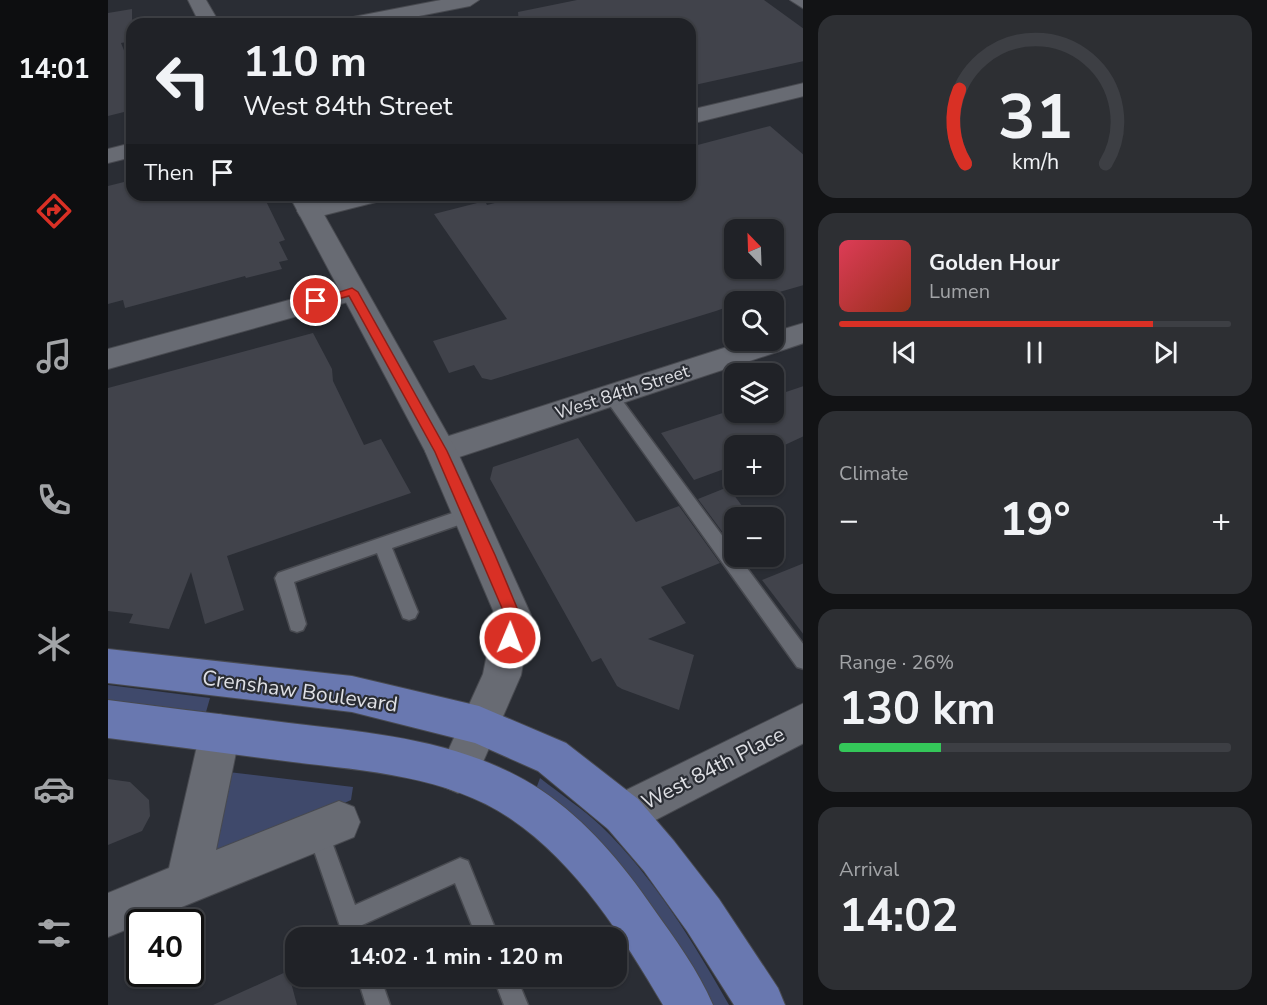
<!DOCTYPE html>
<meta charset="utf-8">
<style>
:root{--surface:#202227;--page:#2d2f33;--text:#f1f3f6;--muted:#a2a4a7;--line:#3d3f44;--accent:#d93025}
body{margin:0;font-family:"Nunito Sans",sans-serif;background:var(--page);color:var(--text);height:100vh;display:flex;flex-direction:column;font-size:22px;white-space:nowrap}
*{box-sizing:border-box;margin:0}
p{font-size:20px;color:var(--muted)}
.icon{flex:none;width:33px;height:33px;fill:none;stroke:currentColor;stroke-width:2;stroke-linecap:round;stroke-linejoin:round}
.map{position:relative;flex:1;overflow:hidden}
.drawer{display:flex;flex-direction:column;gap:15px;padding:15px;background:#121315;width:464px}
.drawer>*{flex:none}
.guide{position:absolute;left:18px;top:18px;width:570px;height:183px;border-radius:18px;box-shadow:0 2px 4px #0004,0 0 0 2px var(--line);background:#202227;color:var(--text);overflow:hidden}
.needle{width:39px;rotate:337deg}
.tools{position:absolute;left:616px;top:219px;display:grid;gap:12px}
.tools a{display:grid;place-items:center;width:60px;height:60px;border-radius:12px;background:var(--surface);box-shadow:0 2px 4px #0004,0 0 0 2px var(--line);font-size:30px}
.speed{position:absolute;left:18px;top:909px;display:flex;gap:12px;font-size:30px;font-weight:700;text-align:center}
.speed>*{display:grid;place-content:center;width:78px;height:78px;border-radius:50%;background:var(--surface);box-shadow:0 2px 4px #0004,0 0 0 2px var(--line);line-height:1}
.speed .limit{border:3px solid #111;border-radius:9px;background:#fff;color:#111}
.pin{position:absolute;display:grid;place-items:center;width:51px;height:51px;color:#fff;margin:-26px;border:3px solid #fff;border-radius:50%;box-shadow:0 2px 6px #0007}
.me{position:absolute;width:66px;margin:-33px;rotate:1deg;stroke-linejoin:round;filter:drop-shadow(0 0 4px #0008)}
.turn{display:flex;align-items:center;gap:21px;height:126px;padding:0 18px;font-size:27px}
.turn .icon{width:78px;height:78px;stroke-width:2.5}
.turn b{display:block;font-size:42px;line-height:51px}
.then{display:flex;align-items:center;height:57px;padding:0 18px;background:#0003;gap:12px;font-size:22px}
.big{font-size:45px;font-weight:700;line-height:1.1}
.drawer .tile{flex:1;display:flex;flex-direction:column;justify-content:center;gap:9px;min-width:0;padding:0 21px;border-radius:18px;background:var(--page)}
.drawer .dial{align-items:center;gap:0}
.dial svg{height:156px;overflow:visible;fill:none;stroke:var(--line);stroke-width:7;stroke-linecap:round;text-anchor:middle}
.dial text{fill:var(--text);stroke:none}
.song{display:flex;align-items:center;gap:18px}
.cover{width:72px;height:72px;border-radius:9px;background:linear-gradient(135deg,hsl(350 70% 55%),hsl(10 70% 35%))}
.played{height:6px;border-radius:3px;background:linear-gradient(90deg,var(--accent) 80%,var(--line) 80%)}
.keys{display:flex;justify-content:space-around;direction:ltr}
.heat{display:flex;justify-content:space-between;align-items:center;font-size:33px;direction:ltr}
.charge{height:9px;border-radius:4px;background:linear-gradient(90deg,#34c759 26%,var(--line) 0)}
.trip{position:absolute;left:177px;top:927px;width:342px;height:60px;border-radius:18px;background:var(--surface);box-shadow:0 2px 4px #0004,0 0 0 2px var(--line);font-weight:700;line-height:60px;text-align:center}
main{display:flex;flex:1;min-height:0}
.tabs{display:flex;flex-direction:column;width:108px;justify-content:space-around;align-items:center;background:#0d0e10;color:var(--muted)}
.tabs .icon{width:42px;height:42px}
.tabs .active{color:var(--accent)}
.tabs b{font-size:27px;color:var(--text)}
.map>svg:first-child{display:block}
.green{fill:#3f496b}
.building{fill:#41434b;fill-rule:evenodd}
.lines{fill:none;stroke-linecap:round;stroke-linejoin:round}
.lane-casing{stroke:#484a50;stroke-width:3}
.street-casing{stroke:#484a50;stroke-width:2}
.secondary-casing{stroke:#484a50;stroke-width:2}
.primary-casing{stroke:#484a50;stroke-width:2}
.lane{fill:#686b73;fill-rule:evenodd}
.street{fill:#686b73;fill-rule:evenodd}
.secondary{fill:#686b73;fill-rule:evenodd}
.primary{fill:#6978b0;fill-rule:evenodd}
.route{fill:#d93025;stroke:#8d1f18;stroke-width:1.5}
.labels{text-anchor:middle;stroke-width:4.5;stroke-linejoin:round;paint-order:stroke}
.street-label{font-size:18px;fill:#dfe0e5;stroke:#2a2d34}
.near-street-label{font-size:21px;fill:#dfe0e5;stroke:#2a2d34}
</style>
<main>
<nav class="tabs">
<b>14:01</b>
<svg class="icon active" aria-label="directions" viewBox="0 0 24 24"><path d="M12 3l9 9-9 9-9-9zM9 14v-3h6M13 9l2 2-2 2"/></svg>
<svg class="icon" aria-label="music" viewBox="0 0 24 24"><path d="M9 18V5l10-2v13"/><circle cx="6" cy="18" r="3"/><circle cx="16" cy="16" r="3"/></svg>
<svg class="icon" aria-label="phone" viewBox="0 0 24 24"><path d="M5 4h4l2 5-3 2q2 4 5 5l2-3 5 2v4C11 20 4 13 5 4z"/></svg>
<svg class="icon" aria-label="climate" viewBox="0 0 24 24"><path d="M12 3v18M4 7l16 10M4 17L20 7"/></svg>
<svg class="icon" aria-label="car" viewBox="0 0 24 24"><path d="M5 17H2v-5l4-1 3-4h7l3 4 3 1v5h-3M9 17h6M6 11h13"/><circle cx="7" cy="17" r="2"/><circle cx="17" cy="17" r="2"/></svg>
<svg class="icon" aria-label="filters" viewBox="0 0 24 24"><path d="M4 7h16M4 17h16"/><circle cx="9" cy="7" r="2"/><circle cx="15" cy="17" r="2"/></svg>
</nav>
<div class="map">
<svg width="696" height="1005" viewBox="0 0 696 1005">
<rect width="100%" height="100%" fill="#2a2d34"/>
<path class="green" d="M 0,685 L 102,698 L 98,712 L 0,700 Z
M 112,771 L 245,787 L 243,800 L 88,870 Z
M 432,778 C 452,794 475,809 493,826 C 545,876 586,943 621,1005 L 604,1005 L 428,789 Z"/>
<path class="building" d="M 469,0 L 656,0 L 696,29 L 696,61 L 582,86 L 582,24 L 411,24 L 410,12 Z
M 24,9 L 24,41 L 13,43 L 24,70 L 24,110 L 0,116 L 0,13 Z
M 662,126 L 696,155 L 696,285 L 636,302 L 627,302 L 627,304 L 608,311 L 383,380 L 374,378 L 366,365 L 341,373 L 325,341 L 399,319 L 326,214 L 377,201 L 379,205 L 418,195 L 582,195 L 582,147 ZM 627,230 L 666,230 L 666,268 L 627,268 Z
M 24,180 L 24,195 L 155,195 L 177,240 L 171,242 L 180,260 L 171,262 L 174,269 L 138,278 L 137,276 L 17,308 L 15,300 L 0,304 L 0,186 Z
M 205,333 L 224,369 L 225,381 L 256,445 L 273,439 L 303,493 L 119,556 L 136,610 L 97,624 L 83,572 L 61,629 L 21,623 L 25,614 L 0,611 L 0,388 Z
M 696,386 L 696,436 L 666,450 L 666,446 L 627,446 L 627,465 L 586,480 L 553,433 L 627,409 L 627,412 L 666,412 L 666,396 Z
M 470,438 L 528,522 L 571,506 L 612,563 L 553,587 L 578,623 L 540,639 L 586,655 L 571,710 L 514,689 L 509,686 L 493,658 L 484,662 L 382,479 L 385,467 Z
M 620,487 L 643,518 L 627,518 L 627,549 L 590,499 Z
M 696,563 L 696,635 L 654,580 Z
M 0,779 L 22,782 L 41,800 L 42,816 L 34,831 L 0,845 Z
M 180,971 L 189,1005 L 105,1005 Z"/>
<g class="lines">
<defs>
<path id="lane" d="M 503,390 L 508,392 L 627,553 L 627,556 L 630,556 L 696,645 L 696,669 L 689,667 L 498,400 L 495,396 Z
M 362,507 L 368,509 L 370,514 L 368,519 L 284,548 L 310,612 L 307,618 L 301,620 L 295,618 L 269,553 L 186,582 L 198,624 L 195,630 L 189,632 L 183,630 L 167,578 L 170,573 Z
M 210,819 L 217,823 L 247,905 L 352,858 L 360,861 L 391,938 L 369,938 L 347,883 L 254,925 L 258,938 L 236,938 L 199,830 L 203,823 Z
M 249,976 L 272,976 L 282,1005 L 258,1005 Z
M 385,976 L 408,976 L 420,1005 L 396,1005 Z"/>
<path id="street" d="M 333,0 L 371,0 L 362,6 L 270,24 L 230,24 L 240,18 Z
M 682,0 L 696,0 L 696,9 Z
M 696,83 L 696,96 L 582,124 L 582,110 Z
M 24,143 L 24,157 L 0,163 L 0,149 Z
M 236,195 L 279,195 L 276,200 L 201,219 L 192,216 L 189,211 L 192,206 Z
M 244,283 L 254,286 L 258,292 L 254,298 L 0,369 L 0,349 Z
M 696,323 L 696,343 L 333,463 L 322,460 L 317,451 L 322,442 L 641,340 L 666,340 L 666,332 Z
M 696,703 L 696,743 L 530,829 L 515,835 L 500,829 L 494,814 L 500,799 Z
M 112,714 L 126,720 L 132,733 L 108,850 L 231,801 L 246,807 L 252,822 L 246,837 L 0,937 L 0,893 L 61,868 L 92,733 L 98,720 Z"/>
<path id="secondary" d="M 80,0 L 98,0 L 112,24 L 92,24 Z
M 181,195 L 205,195 L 349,451 L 423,615 L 413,675 L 364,787 L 350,793 L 336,787 L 330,773 L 375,674 L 387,615 L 317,451 Z"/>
<path id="primary" d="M 0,649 L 244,676 L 371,706 L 458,743 L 530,799 L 566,841 L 611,899 L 670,988 L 677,1005 L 626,1005 L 579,931 L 536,871 L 500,829 L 430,771 L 367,743 L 244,712 L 0,683 Z
M 0,700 C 60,708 120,715 181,723 C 267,733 359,741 433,790 C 478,820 515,864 545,908 C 567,939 590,970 605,1005 L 555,1005 C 515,937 469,864 403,819 C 340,776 259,771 185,762 C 123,754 62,746 0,738 Z"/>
</defs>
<use href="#lane" class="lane-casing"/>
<use href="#street" class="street-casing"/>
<use href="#secondary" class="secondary-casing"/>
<use href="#primary" class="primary-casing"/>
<use href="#lane" class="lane"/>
<use href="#street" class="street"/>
<use href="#secondary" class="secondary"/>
<use href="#primary" class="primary"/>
</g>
<path class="route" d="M 244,288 L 250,292 L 339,451 L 387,555 L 412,615 L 407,643 L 402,645 L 396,643 L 394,638 L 397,615 L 327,452 L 241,296 L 208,305 L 203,301 Z"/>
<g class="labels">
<g class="street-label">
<text transform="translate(514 392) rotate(-18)" y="6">West 84th Street</text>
</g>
<g class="near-street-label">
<text transform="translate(192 691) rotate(8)" y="7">Crenshaw Boulevard</text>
<text transform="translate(605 768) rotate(-27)" y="7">West 84th Place</text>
</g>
</g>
</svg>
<div class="tools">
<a><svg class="needle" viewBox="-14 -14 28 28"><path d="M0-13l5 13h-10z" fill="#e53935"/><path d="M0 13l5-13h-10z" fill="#a2a4a7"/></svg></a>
<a><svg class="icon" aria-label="search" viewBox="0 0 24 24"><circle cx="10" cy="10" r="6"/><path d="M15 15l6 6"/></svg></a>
<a><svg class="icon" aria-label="layers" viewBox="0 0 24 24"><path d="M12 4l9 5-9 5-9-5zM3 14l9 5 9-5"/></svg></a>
<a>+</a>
<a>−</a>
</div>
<div class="speed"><div class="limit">40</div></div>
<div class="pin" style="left:208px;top:301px;background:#d93025"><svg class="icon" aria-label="arrive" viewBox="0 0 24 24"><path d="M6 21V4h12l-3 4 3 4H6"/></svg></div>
<svg class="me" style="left:402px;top:638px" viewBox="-20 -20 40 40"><circle r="17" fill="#d93025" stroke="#fff" stroke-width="3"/><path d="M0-11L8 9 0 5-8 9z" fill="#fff"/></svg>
<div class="trip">14:02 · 1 min · 120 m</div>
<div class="guide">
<div class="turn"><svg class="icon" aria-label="left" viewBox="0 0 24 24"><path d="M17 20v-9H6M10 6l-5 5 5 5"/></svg><div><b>110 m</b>West 84th Street</div></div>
<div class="then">Then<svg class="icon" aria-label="arrive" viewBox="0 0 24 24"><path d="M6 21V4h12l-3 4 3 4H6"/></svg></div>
</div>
</div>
<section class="drawer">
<div class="tile dial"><svg viewBox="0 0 100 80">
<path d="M14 69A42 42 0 1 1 86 69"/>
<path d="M14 69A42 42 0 0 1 11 31" stroke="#d93025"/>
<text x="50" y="56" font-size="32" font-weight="700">31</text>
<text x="50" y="72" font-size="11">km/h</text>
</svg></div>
<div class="tile">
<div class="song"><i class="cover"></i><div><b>Golden Hour</b><p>Lumen</p></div></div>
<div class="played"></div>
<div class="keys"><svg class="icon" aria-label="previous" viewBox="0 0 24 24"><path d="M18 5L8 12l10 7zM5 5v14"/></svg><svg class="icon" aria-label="pause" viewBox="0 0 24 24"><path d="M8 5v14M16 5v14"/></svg><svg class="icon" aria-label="next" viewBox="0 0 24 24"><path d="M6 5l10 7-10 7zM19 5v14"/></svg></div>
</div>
<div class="tile"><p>Climate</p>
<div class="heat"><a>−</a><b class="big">19°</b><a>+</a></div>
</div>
<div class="tile"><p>Range · 26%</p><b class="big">130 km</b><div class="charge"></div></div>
<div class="tile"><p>Arrival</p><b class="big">14:02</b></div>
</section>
</main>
